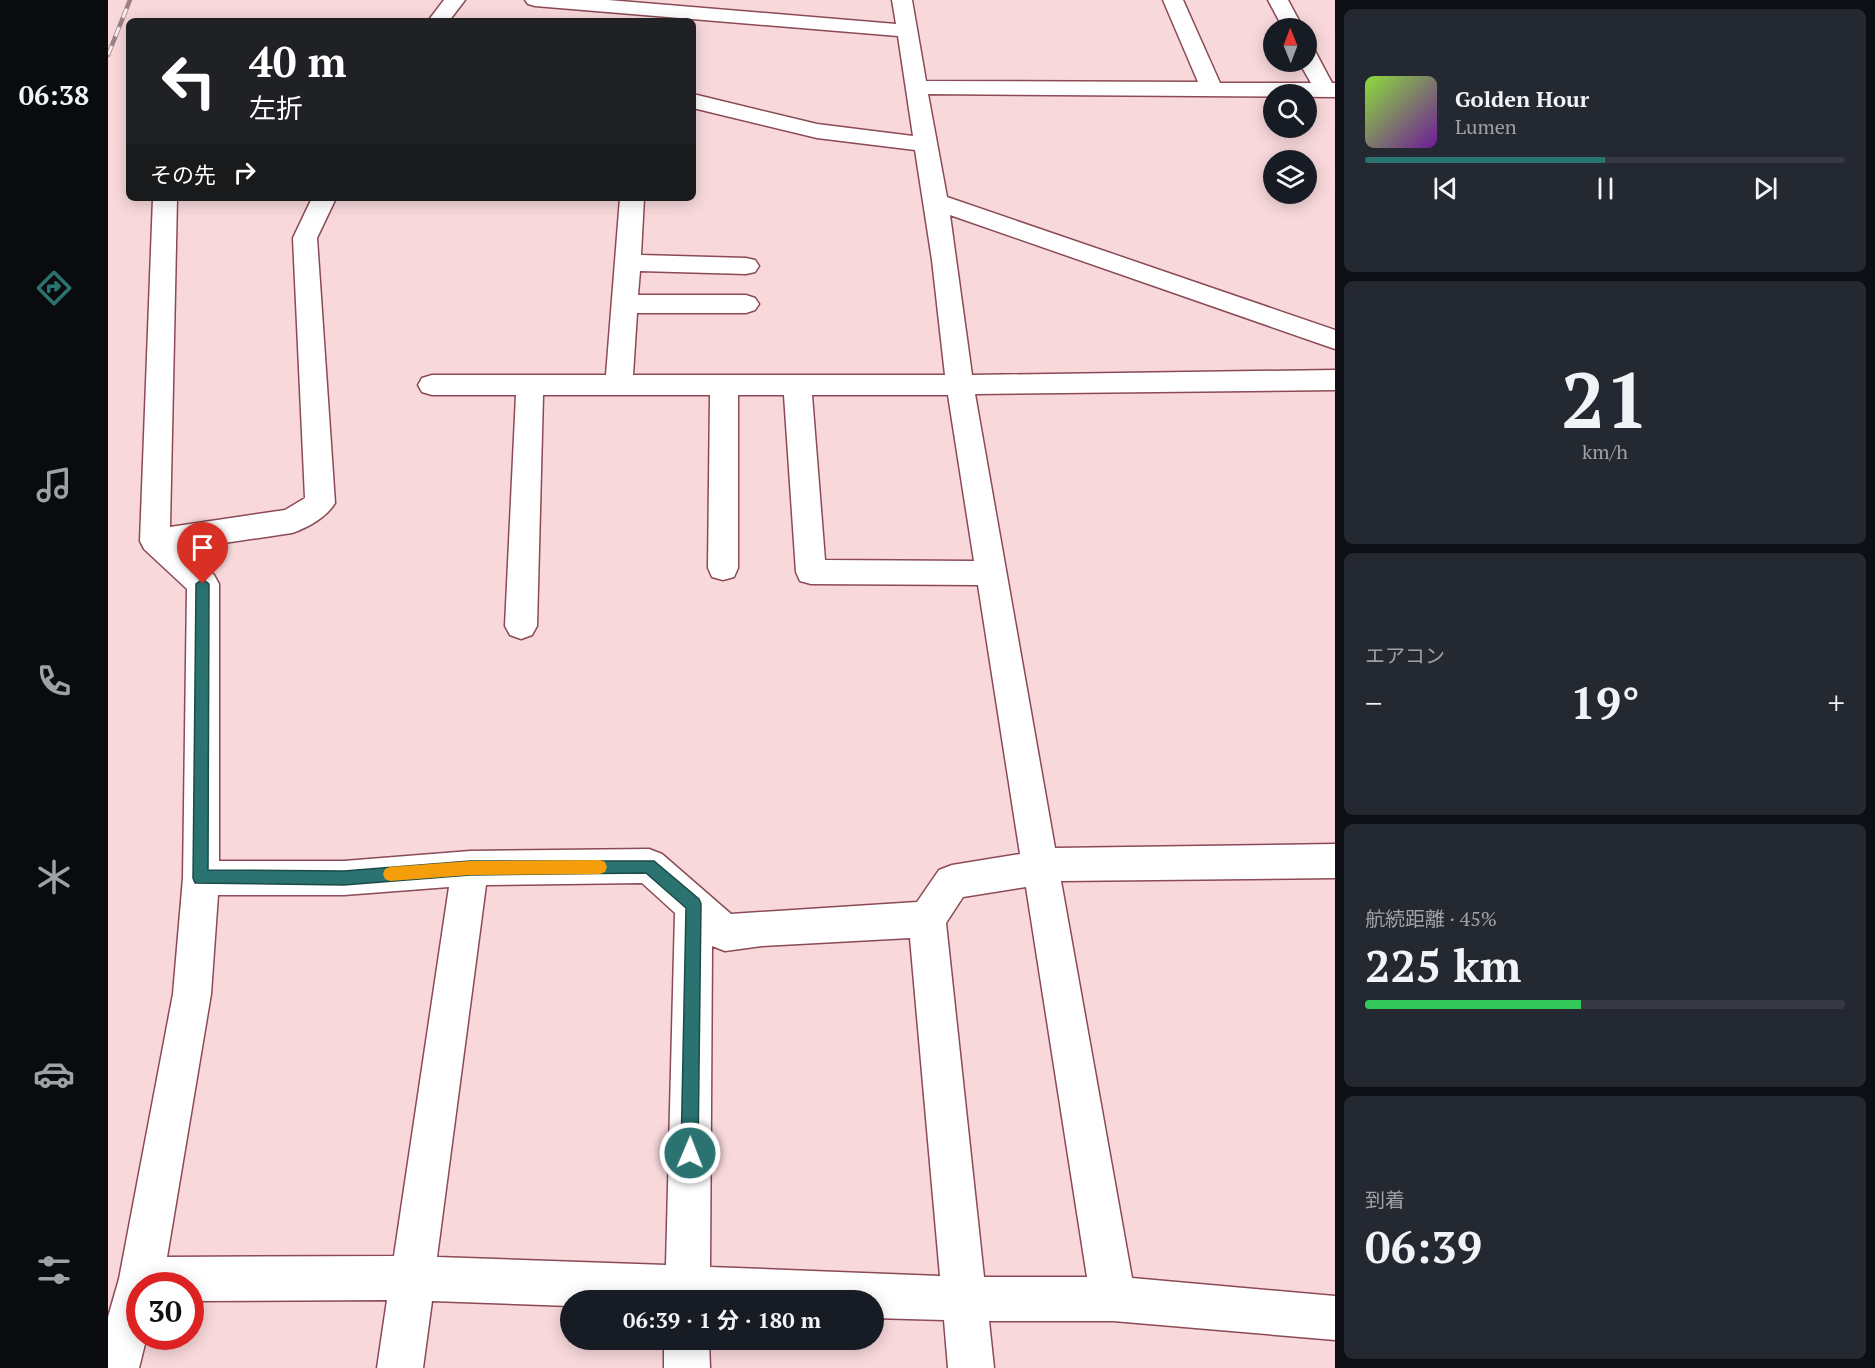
<!DOCTYPE html>
<html lang="ja">
<meta charset="utf-8">
<style>
:root{--surface:#171b24;--page:#242831;--text:#f1f3f6;--muted:#9ea1a6;--line:#363941;--accent:#2a7370}
body{margin:0;font-family:"PT Serif","Noto Sans JP",serif;background:var(--page);color:var(--text);height:100vh;display:flex;flex-direction:column;font-size:22px;white-space:nowrap}
*{box-sizing:border-box;margin:0}
p{font-size:20px;color:var(--muted)}
.icon{flex:none;width:33px;height:33px;fill:none;stroke:currentColor;stroke-width:2;stroke-linecap:round;stroke-linejoin:round}
.map{position:relative;flex:1;overflow:hidden}
.details{display:flex;flex-direction:column;gap:9px;padding:9px;background:#0d0f14;width:540px}
.details>*{flex:none}
.guide{position:absolute;left:18px;top:18px;width:570px;height:183px;border-radius:9px;box-shadow:0 3px 15px #0003;background:#202124;color:#fff;overflow:hidden}
.needle{width:39px;rotate:359deg}
.fabs{position:absolute;left:1155px;top:18px;display:grid;gap:12px}
.fabs a{display:grid;place-items:center;width:54px;height:54px;border-radius:50%;background:var(--surface);box-shadow:0 3px 15px #0003;font-size:30px}
.speed{position:absolute;left:18px;top:1272px;display:flex;gap:12px;font-size:30px;font-weight:700;text-align:center}
.speed>*{display:grid;place-content:center;width:78px;height:78px;border-radius:50%;background:var(--surface);box-shadow:0 3px 15px #0003;line-height:1}
.speed .limit{border:9px solid #d22;background:#fff;color:#111}
.pin{position:absolute;display:grid;place-items:center;width:51px;height:51px;color:#fff;margin:-62px -26px;border-radius:50% 50% 50% 0;rotate:-45deg;box-shadow:0 0 6px #0007}
.pin .icon{rotate:45deg}
.me{position:absolute;width:66px;margin:-33px;rotate:1deg;stroke-linejoin:round;filter:drop-shadow(0 0 4px #0008)}
.turn{display:flex;align-items:center;gap:21px;height:126px;padding:0 24px;font-size:27px}
.turn .icon{width:78px;height:78px;stroke-width:2.5}
.turn b{display:block;font-size:42px;line-height:51px}
.then{display:flex;align-items:center;height:57px;padding:0 24px;background:#0003;gap:12px;font-size:22px}
.big{font-size:45px;font-weight:700;line-height:1.1}
.details .card{flex:1;display:flex;flex-direction:column;justify-content:center;gap:9px;min-width:0;padding:0 21px;border-radius:9px;background:var(--page)}
.details .dial{align-items:center;gap:0}
.dial b{font-size:78px;line-height:1}
.song{display:flex;align-items:center;gap:18px}
.cover{width:72px;height:72px;border-radius:9px;background:linear-gradient(135deg,hsl(90 70% 55%),hsl(280 70% 35%))}
.played{height:6px;border-radius:3px;background:linear-gradient(90deg,var(--accent) 50%,var(--line) 50%)}
.keys{display:flex;justify-content:space-around;direction:ltr}
.heat{display:flex;justify-content:space-between;align-items:center;font-size:33px;direction:ltr}
.charge{height:9px;border-radius:4px;background:linear-gradient(90deg,#34c759 45%,var(--line) 0)}
.trip{position:absolute;left:452px;top:1290px;width:324px;height:60px;border-radius:30px;background:var(--surface);box-shadow:0 3px 15px #0003;font-weight:700;line-height:60px;text-align:center}
main{display:flex;flex:1;min-height:0}
.dock{display:flex;flex-direction:column;width:108px;justify-content:space-around;align-items:center;background:#090b0e;color:var(--muted)}
.dock .icon{width:42px;height:42px}
.dock .on{color:var(--accent)}
.dock b{font-size:27px;color:var(--text)}
.map>svg:first-child{display:block}
.lines{fill:none;stroke-linecap:round;stroke-linejoin:round}
.minor-casing{stroke:#8b4a55;stroke-width:3}
.minor{fill:#fff;fill-rule:evenodd}
.rail-casing{stroke:#9d7f83;stroke-width:4.5}
.rail{stroke:#faeaeb;stroke-width:3;stroke-dasharray:10;stroke-linecap:butt}
.route{fill:#2a7370;stroke:#1b4b49;stroke-width:1.5}
.slow{fill:#f59e0b}
</style>
<main>
<nav class="dock">
<b>06:38</b>
<svg class="icon on" aria-label="directions" viewBox="0 0 24 24"><path d="M12 3l9 9-9 9-9-9zM9 14v-3h6M13 9l2 2-2 2"/></svg>
<svg class="icon" aria-label="music" viewBox="0 0 24 24"><path d="M9 18V5l10-2v13"/><circle cx="6" cy="18" r="3"/><circle cx="16" cy="16" r="3"/></svg>
<svg class="icon" aria-label="phone" viewBox="0 0 24 24"><path d="M5 4h4l2 5-3 2q2 4 5 5l2-3 5 2v4C11 20 4 13 5 4z"/></svg>
<svg class="icon" aria-label="climate" viewBox="0 0 24 24"><path d="M12 3v18M4 7l16 10M4 17L20 7"/></svg>
<svg class="icon" aria-label="car" viewBox="0 0 24 24"><path d="M5 17H2v-5l4-1 3-4h7l3 4 3 1v5h-3M9 17h6M6 11h13"/><circle cx="7" cy="17" r="2"/><circle cx="17" cy="17" r="2"/></svg>
<svg class="icon" aria-label="filters" viewBox="0 0 24 24"><path d="M4 7h16M4 17h16"/><circle cx="9" cy="7" r="2"/><circle cx="15" cy="17" r="2"/></svg>
</nav>
<div class="map">
<svg width="1227" height="1368" viewBox="0 0 1227 1368">
<rect width="100%" height="100%" fill="#f8d8db"/>
<g class="lines">
<defs>
<path id="minor" d="M 336,0 L 357,0 L 341,21 L 320,21 Z
M 417,0 L 500,0 L 788,24 L 784,0 L 804,0 L 818,81 L 1090,82 L 1055,0 L 1075,0 L 1112,83 L 1203,83 L 1191,62 L 1198,62 L 1198,48 L 1206,49 L 1224,83 L 1227,83 L 1227,97 L 820,94 L 839,197 L 1227,330 L 1227,349 L 842,215 L 864,375 L 1227,370 L 1227,390 L 867,394 L 947,848 L 1227,844 L 1227,878 L 953,881 L 1024,1278 L 1227,1296 L 1227,1340 L 1005,1321 L 881,1321 L 886,1368 L 840,1368 L 836,1320 L 765,1318 L 765,1300 L 462,1300 L 462,1306 L 324,1301 L 315,1368 L 269,1368 L 279,1300 L 82,1301 L 82,1286 L 32,1286 L 32,1336 L 39,1336 L 31,1368 L 0,1368 L 0,1317 L 11,1279 L 65,994 L 75,878 L 79,589 L 36,549 L 32,541 L 45,198 L 69,198 L 62,527 L 177,510 L 197,498 L 185,238 L 204,198 L 228,198 L 209,238 L 227,503 C 219,517 199,528 184,533 L 76,549 L 106,575 L 111,584 L 111,861 L 236,861 L 362,851 L 541,849 L 554,854 L 623,914 L 809,902 L 831,870 L 844,865 L 912,854 L 870,585 L 703,584 L 692,581 L 688,572 L 676,395 L 630,395 L 630,568 L 626,577 L 615,580 L 604,577 L 600,568 L 602,395 L 435,395 L 429,626 L 424,635 L 413,639 L 402,635 L 397,626 L 408,395 L 324,395 L 314,392 L 310,385 L 314,378 L 324,375 L 498,375 L 512,198 L 536,198 L 533,255 L 638,258 L 647,260 L 651,266 L 647,272 L 638,274 L 532,271 L 530,295 L 638,295 L 647,298 L 651,304 L 647,310 L 638,313 L 529,313 L 525,375 L 837,375 L 824,260 L 807,150 L 709,138 L 585,108 L 585,94 L 709,124 L 805,136 L 790,36 L 427,6 L 420,4 ZM 704,395 L 840,395 L 866,561 L 717,560 ZM 534,883 L 567,913 L 558,1265 L 329,1257 L 378,885 ZM 341,887 L 286,1256 L 59,1257 L 103,994 L 110,895 L 236,895 ZM 918,887 L 979,1277 L 876,1277 L 838,923 L 855,897 ZM 802,938 L 832,1276 L 602,1267 L 604,946 L 617,951 L 654,946 Z
M 1160,0 L 1180,0 L 1195,28 L 1175,28 Z
M 556,1340 L 601,1340 L 602,1368 L 556,1368 Z"/>
</defs>
<use href="#minor" class="minor-casing"/>
<use href="#minor" class="minor"/>
<defs>
<path id="rail" d="M 0,55 L 22,0"/>
</defs>
<use href="#rail" class="rail-casing"/>
<use href="#rail" class="rail"/>
</g>
<path class="route" d="M 95,579 L 101,584 L 100,870 L 236,871 L 362,861 L 546,861 L 591,899 L 593,904 L 590,1153 L 588,1159 L 582,1162 L 576,1159 L 573,1153 L 578,908 L 538,873 L 362,875 L 236,885 L 87,883 L 85,878 L 88,584 Z"/>
<path class="slow" d="M 492,860 L 497,862 L 499,867 L 497,872 L 492,874 L 362,875 L 282,881 L 277,879 L 275,874 L 277,869 L 282,867 L 362,861 Z"/>
</svg>
<div class="fabs">
<a><svg class="needle" viewBox="-14 -14 28 28"><path d="M0-13l5 13h-10z" fill="#e53935"/><path d="M0 13l5-13h-10z" fill="#9ea1a6"/></svg></a>
<a><svg class="icon" aria-label="search" viewBox="0 0 24 24"><circle cx="10" cy="10" r="6"/><path d="M15 15l6 6"/></svg></a>
<a><svg class="icon" aria-label="layers" viewBox="0 0 24 24"><path d="M12 4l9 5-9 5-9-5zM3 14l9 5 9-5"/></svg></a>
</div>
<div class="speed"><div class="limit">30</div></div>
<div class="pin" style="left:95px;top:584px;background:#d93025"><svg class="icon" aria-label="arrive" viewBox="0 0 24 24"><path d="M6 21V4h12l-3 4 3 4H6"/></svg></div>
<svg class="me" style="left:582px;top:1153px" viewBox="-20 -20 40 40"><circle r="17" fill="#2a7370" stroke="#fff" stroke-width="3"/><path d="M0-11L8 9 0 5-8 9z" fill="#fff"/></svg>
<div class="trip">06:39 · 1 分 · 180 m</div>
<div class="guide">
<div class="turn"><svg class="icon" aria-label="left" viewBox="0 0 24 24"><path d="M17 20v-9H6M10 6l-5 5 5 5"/></svg><div><b>40 m</b>左折</div></div>
<div class="then">その先<svg class="icon" aria-label="right" viewBox="0 0 24 24"><path d="M7 20v-9h11M14 6l5 5-5 5"/></svg></div>
</div>
</div>
<section class="details">
<div class="card">
<div class="song"><i class="cover"></i><div><b>Golden Hour</b><p>Lumen</p></div></div>
<div class="played"></div>
<div class="keys"><svg class="icon" aria-label="previous" viewBox="0 0 24 24"><path d="M18 5L8 12l10 7zM5 5v14"/></svg><svg class="icon" aria-label="pause" viewBox="0 0 24 24"><path d="M8 5v14M16 5v14"/></svg><svg class="icon" aria-label="next" viewBox="0 0 24 24"><path d="M6 5l10 7-10 7zM19 5v14"/></svg></div>
</div>
<div class="card dial"><b>21</b><p>km/h</p></div>
<div class="card"><p>エアコン</p>
<div class="heat"><a>−</a><b class="big">19°</b><a>+</a></div>
</div>
<div class="card"><p>航続距離 · 45%</p><b class="big">225 km</b><div class="charge"></div></div>
<div class="card"><p>到着</p><b class="big">06:39</b></div>
</section>
</main>
